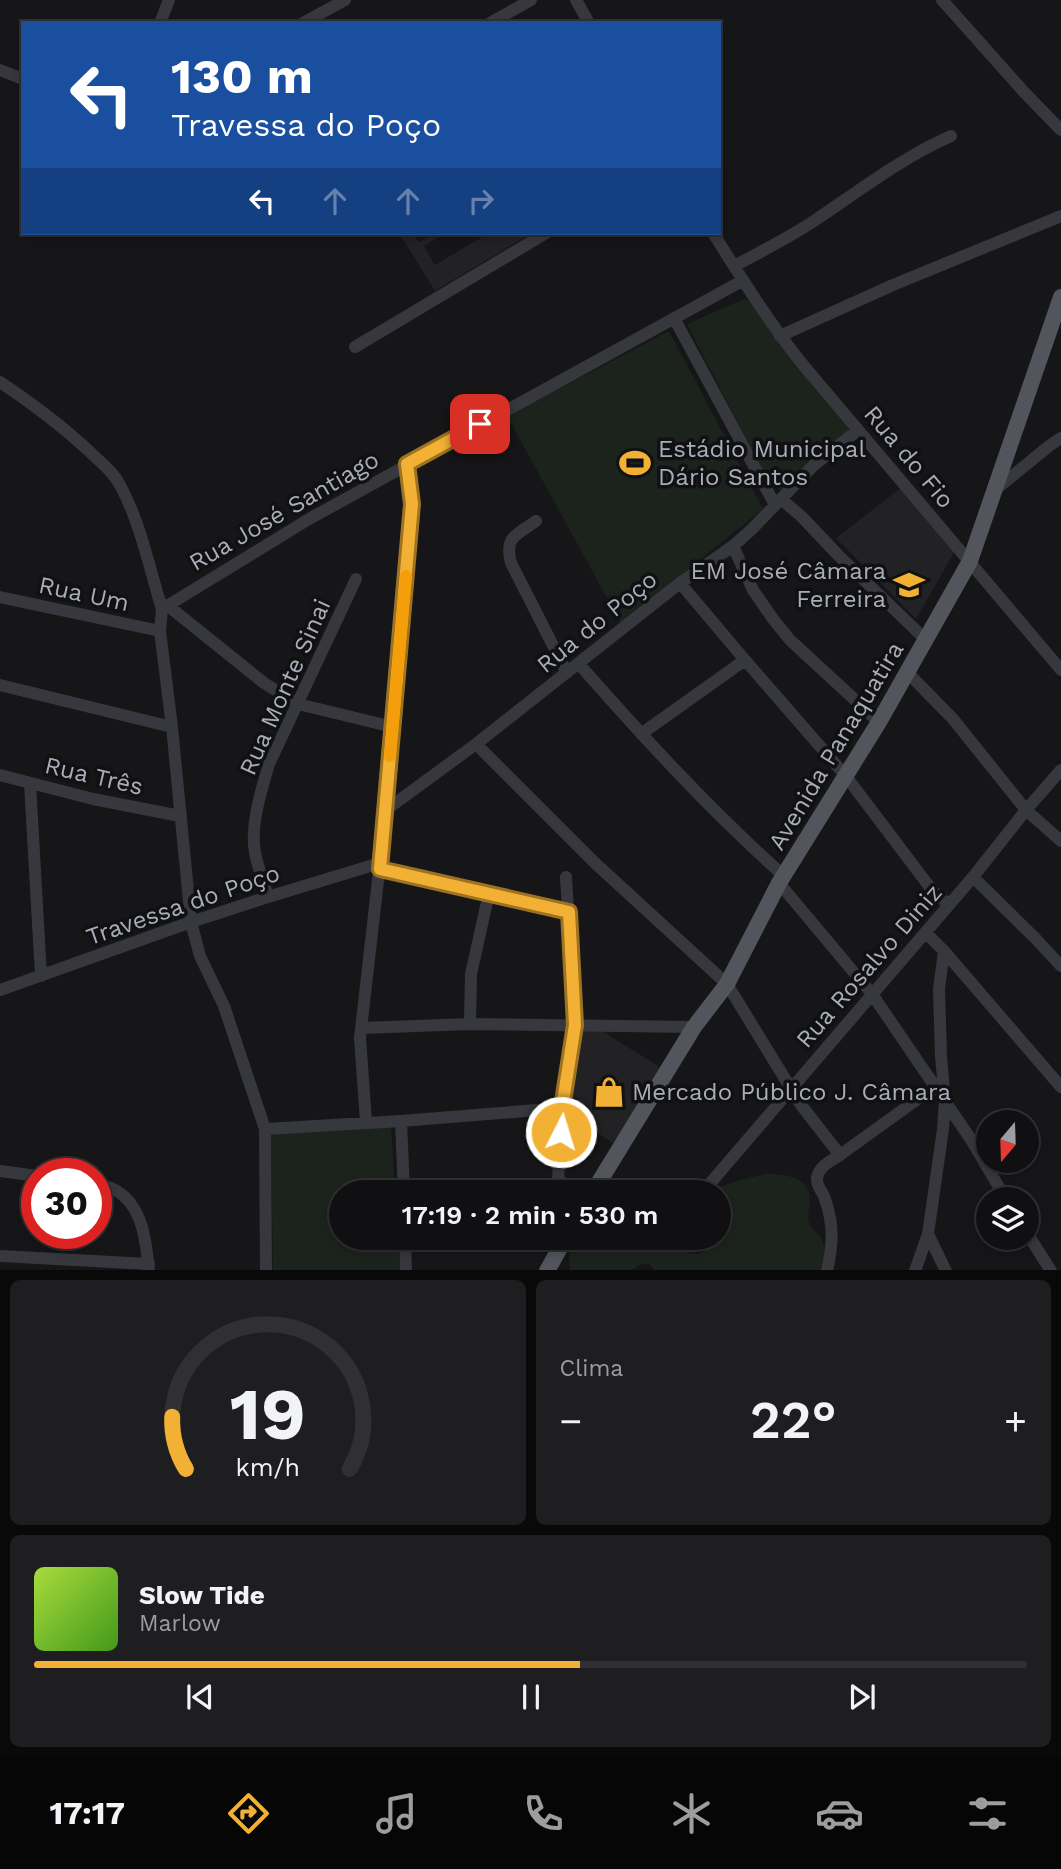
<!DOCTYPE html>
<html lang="pt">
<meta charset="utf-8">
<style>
:root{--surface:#101012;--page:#1e1e20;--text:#f1f3f6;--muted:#9c9d9f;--line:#303032;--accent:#f2b134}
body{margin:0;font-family:"Work Sans",sans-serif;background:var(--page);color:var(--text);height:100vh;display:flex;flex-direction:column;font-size:26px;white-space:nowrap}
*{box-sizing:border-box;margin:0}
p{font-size:23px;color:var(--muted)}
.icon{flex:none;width:38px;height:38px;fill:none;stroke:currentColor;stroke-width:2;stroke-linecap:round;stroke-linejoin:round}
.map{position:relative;height:1270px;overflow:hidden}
.panel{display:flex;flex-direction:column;gap:10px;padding:10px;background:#09090a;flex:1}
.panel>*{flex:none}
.top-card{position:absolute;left:21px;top:21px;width:700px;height:214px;border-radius:0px;box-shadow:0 4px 10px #0003,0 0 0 2px var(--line);background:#1a4fa0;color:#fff;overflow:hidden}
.needle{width:46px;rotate:199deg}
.tools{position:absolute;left:976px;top:1110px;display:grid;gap:14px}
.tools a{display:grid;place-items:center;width:63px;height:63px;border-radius:50%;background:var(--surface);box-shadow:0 4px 10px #0003,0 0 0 2px var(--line);font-size:35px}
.speed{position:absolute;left:21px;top:1158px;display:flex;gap:14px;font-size:35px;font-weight:700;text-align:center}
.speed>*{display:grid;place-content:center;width:91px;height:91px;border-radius:50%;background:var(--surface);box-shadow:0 4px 10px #0003,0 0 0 2px var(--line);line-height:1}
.speed .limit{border:10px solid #d22;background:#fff;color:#111}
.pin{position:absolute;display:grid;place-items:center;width:60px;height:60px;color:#fff;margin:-30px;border-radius:14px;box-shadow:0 4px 10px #0006}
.me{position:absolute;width:77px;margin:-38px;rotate:5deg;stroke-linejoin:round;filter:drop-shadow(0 0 5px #0008)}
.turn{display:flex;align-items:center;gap:24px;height:147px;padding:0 35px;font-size:32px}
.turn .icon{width:91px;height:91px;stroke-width:2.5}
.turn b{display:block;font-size:49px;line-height:60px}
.lanes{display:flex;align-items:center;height:66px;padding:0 35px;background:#0003;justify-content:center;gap:35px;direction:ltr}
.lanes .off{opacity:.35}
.big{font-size:52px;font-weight:600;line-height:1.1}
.panel .tile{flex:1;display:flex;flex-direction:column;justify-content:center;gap:10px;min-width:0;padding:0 24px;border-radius:10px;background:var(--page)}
.panel .dial{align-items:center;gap:0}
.dial svg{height:182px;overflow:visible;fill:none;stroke:var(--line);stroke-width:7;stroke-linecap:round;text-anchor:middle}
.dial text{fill:var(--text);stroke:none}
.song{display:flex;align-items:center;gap:21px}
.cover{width:84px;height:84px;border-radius:10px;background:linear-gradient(135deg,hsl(80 70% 55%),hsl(100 70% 35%))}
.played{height:7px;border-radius:4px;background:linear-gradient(90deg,var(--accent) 55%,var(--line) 55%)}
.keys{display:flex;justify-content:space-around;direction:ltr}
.heat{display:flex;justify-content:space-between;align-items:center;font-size:38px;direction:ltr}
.panel .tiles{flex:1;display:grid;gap:10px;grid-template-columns:1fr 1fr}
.tile:last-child{grid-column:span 2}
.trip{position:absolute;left:329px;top:1180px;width:402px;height:70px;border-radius:35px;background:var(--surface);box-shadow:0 4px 10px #0003,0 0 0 2px var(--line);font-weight:600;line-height:70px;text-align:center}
.tabs{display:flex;height:112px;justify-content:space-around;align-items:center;background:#060607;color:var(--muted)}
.tabs .icon{width:49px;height:49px}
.tabs .on{color:var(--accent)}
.tabs b{font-size:32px;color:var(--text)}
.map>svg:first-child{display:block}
.built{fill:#222225}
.green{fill:#1c231d}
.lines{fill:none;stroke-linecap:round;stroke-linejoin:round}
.minor{stroke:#37383d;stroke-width:12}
.major{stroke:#53555c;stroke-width:16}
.route-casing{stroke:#9d7322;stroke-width:18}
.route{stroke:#f2b134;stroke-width:12}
.slow{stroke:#f59e0b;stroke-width:12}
.labels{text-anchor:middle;stroke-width:7;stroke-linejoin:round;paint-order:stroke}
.poi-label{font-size:24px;fill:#a8adb8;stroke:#111113;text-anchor:start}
.street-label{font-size:24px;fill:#a8adb8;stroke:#111113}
</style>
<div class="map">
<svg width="1061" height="1271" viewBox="0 0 1061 1271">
<rect width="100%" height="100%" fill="#161618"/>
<path class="built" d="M 399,233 L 413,233 L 419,242 L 435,233 L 445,233 L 424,246 L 435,265 L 489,233 L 532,233 L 435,291 Z
M 902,487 L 955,551 L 916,619 L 836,538 Z
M 597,1028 L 663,1069 L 615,1144 L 567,1115 L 572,1065 L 582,1032 L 584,1029 Z"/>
<path class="green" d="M 744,299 L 750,301 L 852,427 L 781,490 L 772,486 L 768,482 L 687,324 Z
M 669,331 L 763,509 L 621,623 L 507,416 Z
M 391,1126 L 395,1192 L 341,1192 L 341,1237 L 398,1237 L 400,1270 L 273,1270 L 271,1134 Z
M 766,1174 C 785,1174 812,1177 810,1203 C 809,1210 806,1218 810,1225 C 812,1230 818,1233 821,1238 C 826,1246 826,1261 824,1270 L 655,1271 L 650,1264 C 642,1263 638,1265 632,1270 L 570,1271 L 569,1259 L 574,1237 L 674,1237 C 683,1258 707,1261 714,1237 L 719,1237 L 719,1192 L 702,1192 L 744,1179 Z"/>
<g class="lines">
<path class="minor" d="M 576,0 L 589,23
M 942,0 L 1024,92 L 1061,130
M 160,23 L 169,0
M 303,23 L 345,0
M 490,23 L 531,0
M 0,70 L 23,79
M 713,233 C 742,279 770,324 804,366 L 1061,670
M 734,266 C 761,252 788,238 814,221 C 859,191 901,158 951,136
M 674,318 L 775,505
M 780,336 L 893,285 L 1061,216
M 355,347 L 546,233
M 0,382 C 33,404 60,424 89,451 C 100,462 114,472 121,487 C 140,522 150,570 162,609
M 995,490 L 1049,446 L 1061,438
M 781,499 L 802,517 L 838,555 L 926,640
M 536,521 C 517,535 504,536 511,563 L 567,673
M 733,546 L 753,590 L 773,619 L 790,640 L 879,722
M 680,583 L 745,660 L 845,775 L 932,890 L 948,904
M 0,597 L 160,631
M 167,605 L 264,683 L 298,704 L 393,727
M 579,664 C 644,738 710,810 784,876
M 907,672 L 953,719 L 1026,810 L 1061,841
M 0,685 L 172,727
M 641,734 L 745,660
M 476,744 L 595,863 L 727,984 L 801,1105 L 840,1155
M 0,775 L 93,799 L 180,816
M 30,783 L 41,976
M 386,810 L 476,744 L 680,583 L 733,546 L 751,530 L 813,466 L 858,430
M 380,869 L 569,912
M 566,877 L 575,1025 L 562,1108 L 558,1180 L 579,1192
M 973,877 L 1035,938 L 1061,966
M 779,883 L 872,994 L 970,1138 L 1006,1199
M 268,897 C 264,882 258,868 255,853 C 250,824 261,792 269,764 L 356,579
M 926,933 L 944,951 L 1061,1087
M 0,990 L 191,922 L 268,897 L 380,863
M 470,1024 L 471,974 L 489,893
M 361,1028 L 470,1024 L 694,1027
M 401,1121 L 404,1192
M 366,1122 L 360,1038 L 386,810 L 412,504 L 407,464
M 265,1129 L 401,1121 L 562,1108
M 0,1171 L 37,1176
M 96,1184 C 103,1186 111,1187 117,1191 C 143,1207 146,1242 149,1270
M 707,1187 L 973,877 L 1026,810 L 1061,770
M 1027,1233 L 1051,1271
M 928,1234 L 946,1271
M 405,1237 L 406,1271
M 0,1256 L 149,1264
M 266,1271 L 265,1129 L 224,1006 L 200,956 L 191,922 L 172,727 L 160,631 L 162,609 L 309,519 L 742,281
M 827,1271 C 833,1244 834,1225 825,1199 C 823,1192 816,1186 817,1178 C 819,1166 831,1161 840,1155 L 940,1083
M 915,1271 L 928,1234 L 943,1129 L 945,1101 L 941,1056 L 939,989 L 944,951"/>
<path class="major" d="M 593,1192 L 694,1027 L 727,984 L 779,883 L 879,722 L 970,561 L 1061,297
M 547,1271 L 566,1237"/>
</g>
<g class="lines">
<defs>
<path id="route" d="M 480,424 L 407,464 L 412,504 L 380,869 L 569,912 L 575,1025 L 562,1108 L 561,1132"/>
</defs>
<use href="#route" class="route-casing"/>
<use href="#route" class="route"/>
<path class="slow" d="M 390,756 L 406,576"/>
</g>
<defs>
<symbol id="stadium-bare" viewBox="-9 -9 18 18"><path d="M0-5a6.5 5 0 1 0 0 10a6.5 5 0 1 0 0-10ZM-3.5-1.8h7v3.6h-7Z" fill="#f2b134" stroke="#111113" stroke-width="2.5" paint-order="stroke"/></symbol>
<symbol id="school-bare" viewBox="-9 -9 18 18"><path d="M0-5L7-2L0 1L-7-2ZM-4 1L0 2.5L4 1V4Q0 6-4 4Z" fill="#f2b134" stroke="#111113" stroke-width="2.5" paint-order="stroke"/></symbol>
<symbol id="shop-bare" viewBox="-9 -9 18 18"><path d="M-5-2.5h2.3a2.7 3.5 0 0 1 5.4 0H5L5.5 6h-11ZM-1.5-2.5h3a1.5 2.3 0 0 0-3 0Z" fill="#f2b134" stroke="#111113" stroke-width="2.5" paint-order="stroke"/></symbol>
</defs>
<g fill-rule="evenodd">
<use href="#stadium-bare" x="613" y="441" width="44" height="44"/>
<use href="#school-bare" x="887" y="563" width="44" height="44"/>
<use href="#shop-bare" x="587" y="1070" width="44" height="44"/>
</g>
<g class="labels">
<g class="poi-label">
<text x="658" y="457">Estádio Municipal<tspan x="658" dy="28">Dário Santos</tspan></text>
<text x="886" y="579" text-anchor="end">EM José Câmara<tspan x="886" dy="28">Ferreira</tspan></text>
<text x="632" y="1100">Mercado Público J. Câmara</text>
</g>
<g class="street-label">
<text transform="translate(909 457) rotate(50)" y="8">Rua do Fio</text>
<text transform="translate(284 511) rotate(-30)" y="8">Rua José Santiago</text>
<text transform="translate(84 594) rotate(12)" y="8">Rua Um</text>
<text transform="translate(597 622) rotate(-39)" y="8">Rua do Poço</text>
<text transform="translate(285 687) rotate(-66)" y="8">Rua Monte Sinai</text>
<text transform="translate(836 746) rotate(-59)" y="8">Avenida Panaquatira</text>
<text transform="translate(94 776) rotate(13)" y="8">Rua Três</text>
<text transform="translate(183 905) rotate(-19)" y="8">Travessa do Poço</text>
<text transform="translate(869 966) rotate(-49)" y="8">Rua Rosalvo Diniz</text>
</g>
</g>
</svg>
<div class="tools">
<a><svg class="needle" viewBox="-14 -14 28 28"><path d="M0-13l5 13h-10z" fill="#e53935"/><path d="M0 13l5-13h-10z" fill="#9c9d9f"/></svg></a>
<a><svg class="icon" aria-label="layers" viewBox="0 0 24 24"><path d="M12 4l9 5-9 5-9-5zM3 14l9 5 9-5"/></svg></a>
</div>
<div class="speed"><div class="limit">30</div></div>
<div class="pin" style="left:480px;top:424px;background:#d93025"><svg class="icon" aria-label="arrive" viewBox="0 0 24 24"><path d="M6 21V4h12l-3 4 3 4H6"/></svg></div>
<svg class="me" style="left:561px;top:1132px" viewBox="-20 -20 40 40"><circle r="17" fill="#f2b134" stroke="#fff" stroke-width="3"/><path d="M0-11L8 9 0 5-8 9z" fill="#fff"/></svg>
<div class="trip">17:19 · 2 min · 530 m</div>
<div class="top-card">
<div class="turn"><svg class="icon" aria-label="left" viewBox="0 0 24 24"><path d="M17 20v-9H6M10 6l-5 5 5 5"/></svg><div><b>130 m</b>Travessa do Poço</div></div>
<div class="lanes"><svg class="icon" aria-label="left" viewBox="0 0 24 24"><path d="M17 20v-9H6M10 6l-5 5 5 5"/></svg><svg class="icon off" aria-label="ahead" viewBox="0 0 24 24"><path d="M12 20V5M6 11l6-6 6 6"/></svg><svg class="icon off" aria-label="ahead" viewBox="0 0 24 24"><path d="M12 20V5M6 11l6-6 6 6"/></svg><svg class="icon off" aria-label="right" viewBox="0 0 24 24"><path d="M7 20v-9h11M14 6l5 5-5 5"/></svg></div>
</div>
</div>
<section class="panel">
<div class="tiles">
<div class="tile dial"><svg viewBox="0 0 100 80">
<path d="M14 69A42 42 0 1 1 86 69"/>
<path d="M14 69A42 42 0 0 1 8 46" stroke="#f2b134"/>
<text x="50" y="56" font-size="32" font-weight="700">19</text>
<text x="50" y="72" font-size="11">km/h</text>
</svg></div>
<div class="tile"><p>Clima</p>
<div class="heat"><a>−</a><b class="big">22°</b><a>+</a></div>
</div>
<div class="tile">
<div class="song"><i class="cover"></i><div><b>Slow Tide</b><p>Marlow</p></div></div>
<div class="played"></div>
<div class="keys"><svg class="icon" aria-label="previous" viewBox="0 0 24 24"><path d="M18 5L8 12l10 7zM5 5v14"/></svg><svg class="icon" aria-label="pause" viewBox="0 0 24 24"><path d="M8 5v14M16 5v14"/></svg><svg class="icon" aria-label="next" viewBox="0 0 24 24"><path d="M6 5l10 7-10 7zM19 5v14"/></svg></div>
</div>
</div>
</section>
<nav class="tabs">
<b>17:17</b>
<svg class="icon on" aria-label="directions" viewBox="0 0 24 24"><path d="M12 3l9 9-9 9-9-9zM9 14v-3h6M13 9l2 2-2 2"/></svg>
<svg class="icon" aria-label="music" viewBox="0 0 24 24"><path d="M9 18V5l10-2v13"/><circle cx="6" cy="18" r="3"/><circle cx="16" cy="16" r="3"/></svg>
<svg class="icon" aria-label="phone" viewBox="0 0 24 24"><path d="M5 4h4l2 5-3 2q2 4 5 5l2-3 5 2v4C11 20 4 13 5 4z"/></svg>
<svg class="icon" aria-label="climate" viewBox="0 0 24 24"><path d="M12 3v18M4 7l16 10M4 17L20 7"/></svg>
<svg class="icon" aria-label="car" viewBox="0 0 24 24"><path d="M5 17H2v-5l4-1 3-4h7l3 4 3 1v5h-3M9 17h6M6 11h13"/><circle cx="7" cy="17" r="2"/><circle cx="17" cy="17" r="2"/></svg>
<svg class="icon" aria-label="filters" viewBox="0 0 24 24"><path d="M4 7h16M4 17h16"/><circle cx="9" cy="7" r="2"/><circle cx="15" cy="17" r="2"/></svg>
</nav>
